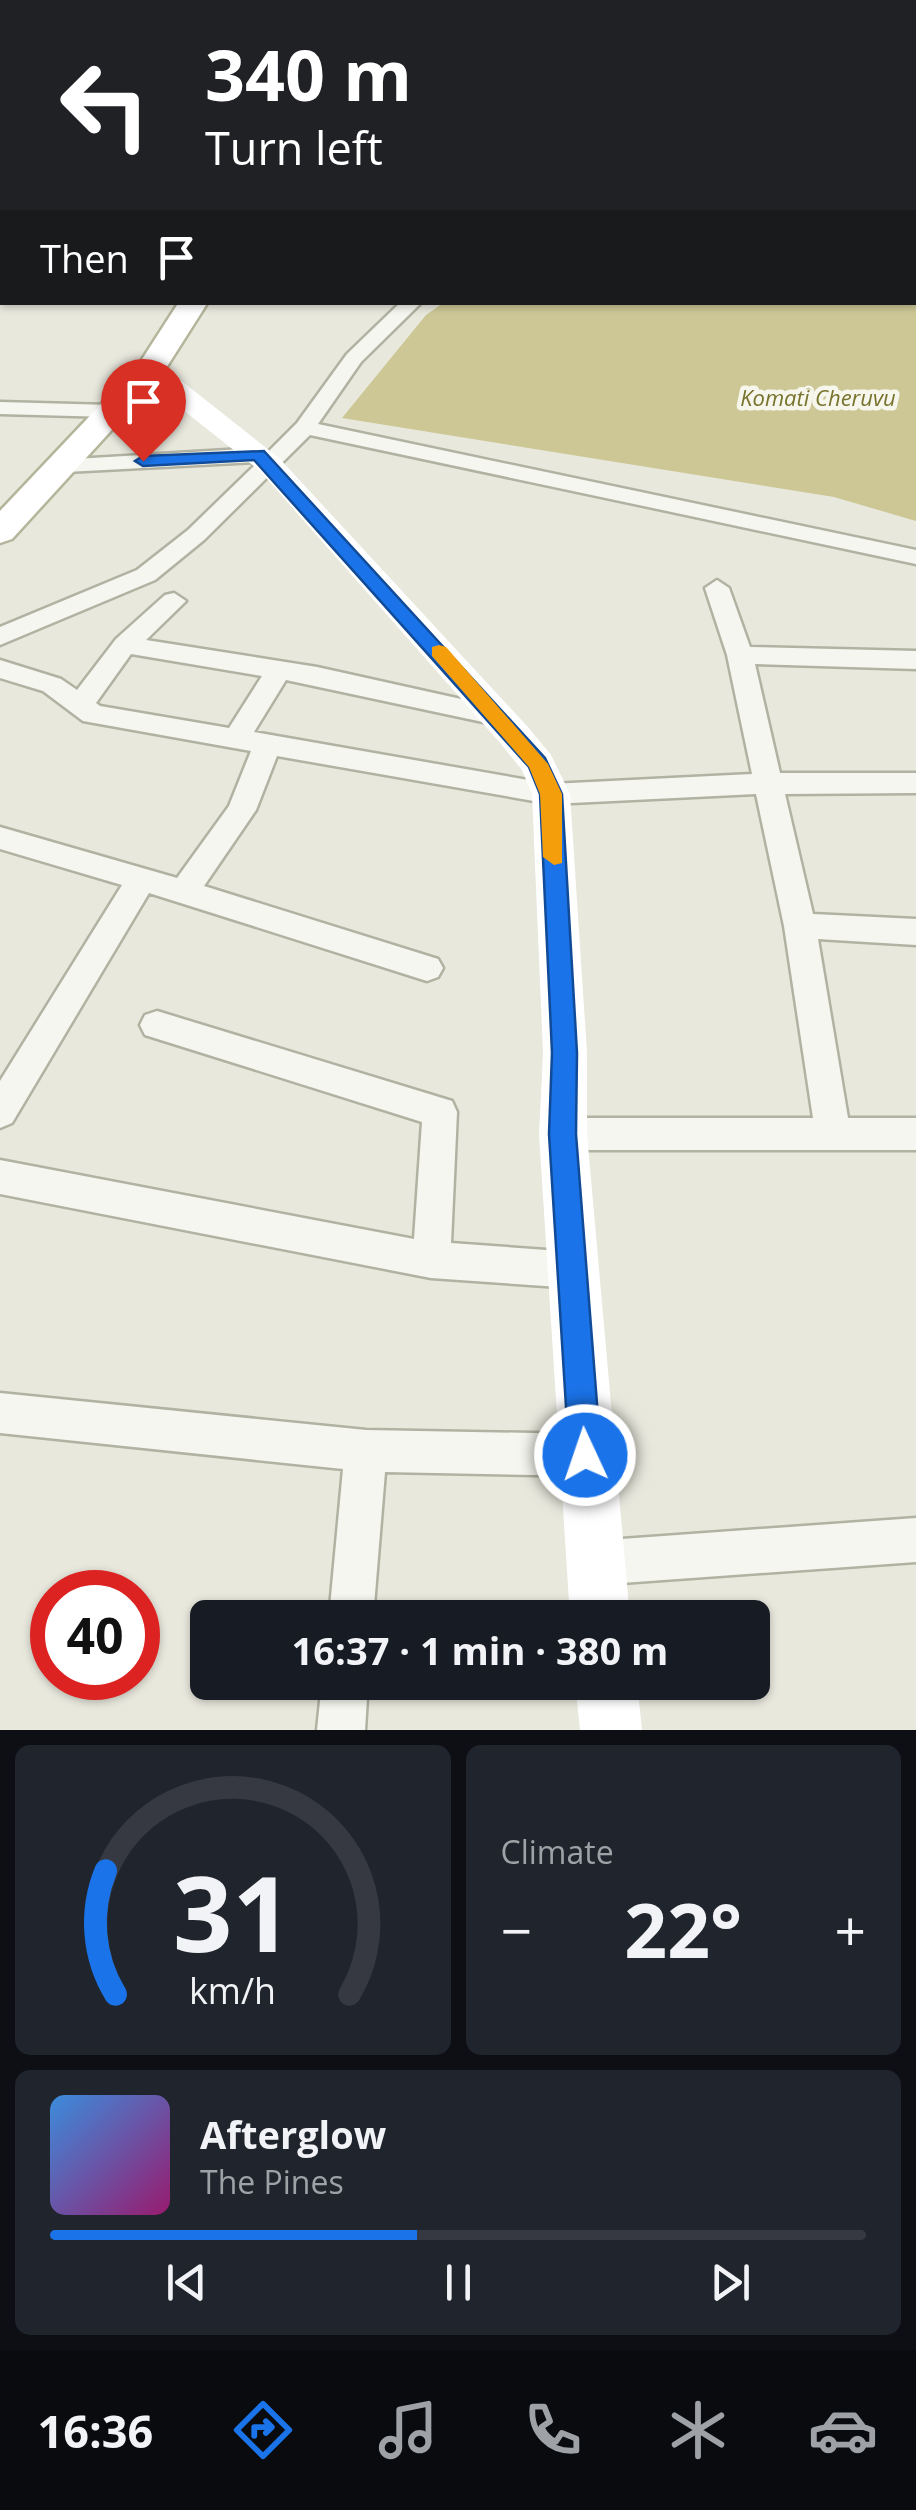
<!DOCTYPE html>
<meta charset="utf-8">
<style>
:root{--surface:#171b24;--page:#20242c;--text:#f1f3f6;--muted:#9ea1a6;--line:#363941;--accent:#1a73e8}
body{margin:0;font-family:"Open Sans",sans-serif;background:var(--page);color:var(--text);height:100vh;display:flex;flex-direction:column;font-size:38px;white-space:nowrap}
*{box-sizing:border-box;margin:0}
p{font-size:32px;color:var(--muted)}
.icon{flex:none;width:55px;height:55px;fill:none;stroke:currentColor;stroke-width:2;stroke-linecap:round;stroke-linejoin:round}
.map{position:relative;height:1730px;overflow:hidden}
.details{display:flex;flex-direction:column;gap:15px;padding:15px;background:#0d0f14;flex:1}
.details>*{flex:none}
.guide{position:absolute;left:0px;top:0px;width:918px;height:305px;box-shadow:0 2px 8px #0004;background:#202124;color:#fff;overflow:hidden}
.speed{position:absolute;left:30px;top:1570px;display:flex;gap:20px;font-size:50px;font-weight:700;text-align:center}
.speed>*{display:grid;place-content:center;width:130px;height:130px;border-radius:50%;background:var(--surface);box-shadow:0 2px 8px #0004;line-height:1}
.speed .limit{border:15px solid #d22;background:#fff;color:#111}
.pin{position:absolute;display:grid;place-items:center;width:85px;height:85px;color:#fff;margin:-102px -42px;border-radius:50% 50% 50% 0;rotate:-45deg;box-shadow:0 0 10px #0007}
.pin .icon{rotate:45deg}
.me{position:absolute;width:110px;margin:-55px;rotate:357deg;stroke-linejoin:round;filter:drop-shadow(0 0 8px #0008)}
.turn{display:flex;align-items:center;gap:35px;height:210px;padding:0 40px;font-size:45px}
.turn .icon{width:130px;height:130px;stroke-width:2.5}
.turn b{display:block;font-size:70px;line-height:85px}
.then{display:flex;align-items:center;height:95px;padding:0 40px;background:#0003;gap:20px;font-size:38px}
.big{font-size:75px;font-weight:700;line-height:1.1}
.details .tile{flex:1;display:flex;flex-direction:column;justify-content:center;gap:15px;min-width:0;padding:0 35px;border-radius:15px;background:var(--page)}
.details .dial{align-items:center;gap:0}
.dial svg{height:260px;overflow:visible;fill:none;stroke:var(--line);stroke-width:7;stroke-linecap:round;text-anchor:middle}
.dial text{fill:var(--text);stroke:none}
.song{display:flex;align-items:center;gap:30px}
.cover{width:120px;height:120px;border-radius:15px;background:linear-gradient(135deg,hsl(210 70% 55%),hsl(320 70% 35%))}
.played{height:10px;border-radius:5px;background:linear-gradient(90deg,var(--accent) 45%,var(--line) 45%)}
.keys{display:flex;justify-content:space-around;direction:ltr}
.heat{display:flex;justify-content:space-between;align-items:center;font-size:55px;direction:ltr}
.details .tiles{flex:1;display:grid;gap:15px;grid-template-columns:1fr 1fr}
.tile:last-child{grid-column:span 2}
.trip{position:absolute;left:190px;top:1600px;width:580px;height:100px;border-radius:15px;background:var(--surface);box-shadow:0 2px 8px #0004;font-weight:700;line-height:100px;text-align:center}
.tab-bar{display:flex;height:160px;justify-content:space-around;align-items:center;background:#090b0e;color:var(--muted)}
.tab-bar .icon{width:70px;height:70px}
.tab-bar .selected{color:var(--accent)}
.tab-bar b{font-size:45px;color:var(--text)}
.map>svg:first-child{display:block}
.water{fill:#ccc795}
.lines{fill:none;stroke-linecap:round;stroke-linejoin:round}
.river{fill:#ccc795;fill-rule:evenodd}
.street-casing{stroke:#b2b2a2;stroke-width:5}
.primary-casing{stroke:#b5b59b;stroke-width:5}
.street{fill:#f6f6f0;fill-rule:evenodd}
.secondary{fill:#fff;fill-rule:evenodd}
.primary{fill:#fff;fill-rule:evenodd}
.shaded-wall{fill:#8a8b7e}
.building{fill:#c5c6b4;stroke:#8a8b7e;stroke-width:2.5}
.route{fill:#1a73e8;stroke:#114b97;stroke-width:2.5}
.slow{fill:#f59e0b}
.labels{text-anchor:middle;stroke-width:9;stroke-linejoin:round;paint-order:stroke}
.far-water-label{font-size:22px;font-style:italic;fill:#78732c;stroke:#f6f6ed}
</style>
<div class="map">
<svg width="916" height="1730" viewBox="0 0 916 1730">
<rect width="100%" height="100%" fill="#e8e8dd"/>
<path class="water" d="M 916,97 L 916,521 L 834,497 L 342,418 L 426,315 L 443,303 L 915,302 Z"/>
<g class="lines">
<path class="river" d="M 0,34 L 2,34 L 2,48 L 0,48 Z"/>
<defs>
<path id="street" d="M 0,60 L 2,60 L 2,68 L 0,68 Z
M 916,79 L 916,88 L 915,88 L 915,79 Z
M 2,123 L 2,133 L 0,134 L 0,124 Z
M 0,228 L 2,228 L 2,238 L 0,238 Z
M 401,302 L 422,302 L 361,362 L 318,424 L 916,550 L 916,564 L 310,435 L 204,540 L 155,580 L 0,645 L 0,627 L 137,570 L 188,530 L 258,462 L 66,472 L 58,470 L 58,460 L 259,448 L 268,452 L 297,423 L 347,354 Z
M 0,402 L 111,405 L 122,411 L 111,417 L 0,414 Z
M 717,580 L 729,588 L 750,647 L 916,651 L 916,669 L 755,664 L 780,773 L 916,773 L 916,793 L 785,794 L 813,914 L 916,919 L 916,945 L 818,939 L 848,1118 L 916,1118 L 916,1150 L 563,1150 L 551,1145 L 545,1134 L 551,1123 L 563,1118 L 813,1118 L 784,926 L 756,794 L 551,804 L 277,756 L 256,810 L 204,886 L 438,959 L 443,968 L 438,977 L 427,981 L 149,893 L 12,1123 L 0,1128 L 0,1081 L 122,885 L 0,849 L 0,827 L 177,878 L 229,806 L 251,751 L 83,721 L 43,691 L 0,678 L 0,660 L 61,679 L 77,690 L 116,639 L 165,595 L 174,593 L 186,601 L 146,640 L 317,667 L 497,707 L 511,716 L 497,725 L 286,680 L 254,732 L 551,784 L 752,774 L 727,655 L 705,588 ZM 131,654 L 262,676 L 229,728 L 100,706 L 96,703 Z
M 157,1011 L 452,1101 L 457,1112 L 451,1243 L 574,1252 L 587,1257 L 593,1270 L 587,1283 L 574,1288 L 431,1278 L 0,1194 L 0,1160 L 414,1239 L 422,1122 L 145,1035 L 140,1025 L 145,1015 Z
M 0,1393 L 366,1430 L 585,1434 L 600,1440 L 606,1455 L 600,1470 L 585,1476 L 385,1472 L 373,1618 L 329,1618 L 343,1469 L 0,1433 Z
M 916,1518 L 916,1562 L 594,1585 L 579,1578 L 572,1563 L 579,1548 L 594,1541 Z
M 322,1682 L 368,1682 L 365,1730 L 317,1730 Z"/>
<path id="primary" d="M 375,0 L 396,0 L 398,2 L 377,2 Z
M 179,302 L 208,302 L 161,376 L 12,539 L 0,543 L 0,511 L 139,364 Z"/>
</defs>
<use href="#street" class="street-casing"/>
<use href="#primary" class="primary-casing"/>
<use href="#street" class="street"/>
<path class="secondary" d="M 915,60 L 916,60 L 916,72 L 915,72 Z
M 150,362 L 160,364 L 279,458 L 527,726 L 551,755 L 570,794 L 587,1053 L 587,1134 L 630,1618 L 570,1618 L 539,1134 L 543,1053 L 532,794 L 522,770 L 501,744 L 259,470 L 140,376 L 136,370 L 140,364 Z
M 575,1682 L 637,1682 L 642,1730 L 580,1730 Z"/>
<use href="#primary" class="primary"/>
</g>
<path class="shaded-wall" d="M 0,164 L 2,164 L 2,177 L 0,178 Z"/>
<path class="building" d="M 0,143 L 2,143 L 2,164 L 0,164 Z"/>
<path class="route" d="M 264,451 L 545,758 L 562,794 L 577,1053 L 576,1134 L 601,1455 L 596,1466 L 585,1471 L 574,1466 L 569,1455 L 549,1134 L 552,1053 L 540,794 L 529,767 L 254,460 L 143,466 L 135,461 L 143,456 Z"/>
<path class="slow" d="M 439,645 L 446,647 L 548,764 L 562,794 L 562,863 L 554,865 L 543,857 L 540,794 L 529,767 L 432,656 L 432,647 Z"/>
<g class="labels">
<g class="far-water-label">
<text x="818" y="406">Komati Cheruvu</text>
</g>
</g>
</svg>
<div class="speed"><div class="limit">40</div></div>
<div class="pin" style="left:143px;top:461px;background:#d93025"><svg class="icon" aria-label="arrive" viewBox="0 0 24 24"><path d="M6 21V4h12l-3 4 3 4H6"/></svg></div>
<svg class="me" style="left:585px;top:1455px" viewBox="-20 -20 40 40"><circle r="17" fill="#1a73e8" stroke="#fff" stroke-width="3"/><path d="M0-11L8 9 0 5-8 9z" fill="#fff"/></svg>
<div class="trip">16:37 · 1 min · 380 m</div>
<div class="guide">
<div class="turn"><svg class="icon" aria-label="left" viewBox="0 0 24 24"><path d="M17 20v-9H6M10 6l-5 5 5 5"/></svg><div><b>340 m</b>Turn left</div></div>
<div class="then">Then<svg class="icon" aria-label="arrive" viewBox="0 0 24 24"><path d="M6 21V4h12l-3 4 3 4H6"/></svg></div>
</div>
</div>
<section class="details">
<div class="tiles">
<div class="tile dial"><svg viewBox="0 0 100 80">
<path d="M14 69A42 42 0 1 1 86 69"/>
<path d="M14 69A42 42 0 0 1 11 31" stroke="#1a73e8"/>
<text x="50" y="56" font-size="32" font-weight="700">31</text>
<text x="50" y="72" font-size="11">km/h</text>
</svg></div>
<div class="tile"><p>Climate</p>
<div class="heat"><a>−</a><b class="big">22°</b><a>+</a></div>
</div>
<div class="tile">
<div class="song"><i class="cover"></i><div><b>Afterglow</b><p>The Pines</p></div></div>
<div class="played"></div>
<div class="keys"><svg class="icon" aria-label="previous" viewBox="0 0 24 24"><path d="M18 5L8 12l10 7zM5 5v14"/></svg><svg class="icon" aria-label="pause" viewBox="0 0 24 24"><path d="M8 5v14M16 5v14"/></svg><svg class="icon" aria-label="next" viewBox="0 0 24 24"><path d="M6 5l10 7-10 7zM19 5v14"/></svg></div>
</div>
</div>
</section>
<nav class="tab-bar">
<b>16:36</b>
<svg class="icon selected" aria-label="directions" viewBox="0 0 24 24"><path d="M12 3l9 9-9 9-9-9zM9 14v-3h6M13 9l2 2-2 2"/></svg>
<svg class="icon" aria-label="music" viewBox="0 0 24 24"><path d="M9 18V5l10-2v13"/><circle cx="6" cy="18" r="3"/><circle cx="16" cy="16" r="3"/></svg>
<svg class="icon" aria-label="phone" viewBox="0 0 24 24"><path d="M5 4h4l2 5-3 2q2 4 5 5l2-3 5 2v4C11 20 4 13 5 4z"/></svg>
<svg class="icon" aria-label="climate" viewBox="0 0 24 24"><path d="M12 3v18M4 7l16 10M4 17L20 7"/></svg>
<svg class="icon" aria-label="car" viewBox="0 0 24 24"><path d="M5 17H2v-5l4-1 3-4h7l3 4 3 1v5h-3M9 17h6M6 11h13"/><circle cx="7" cy="17" r="2"/><circle cx="17" cy="17" r="2"/></svg>
</nav>
